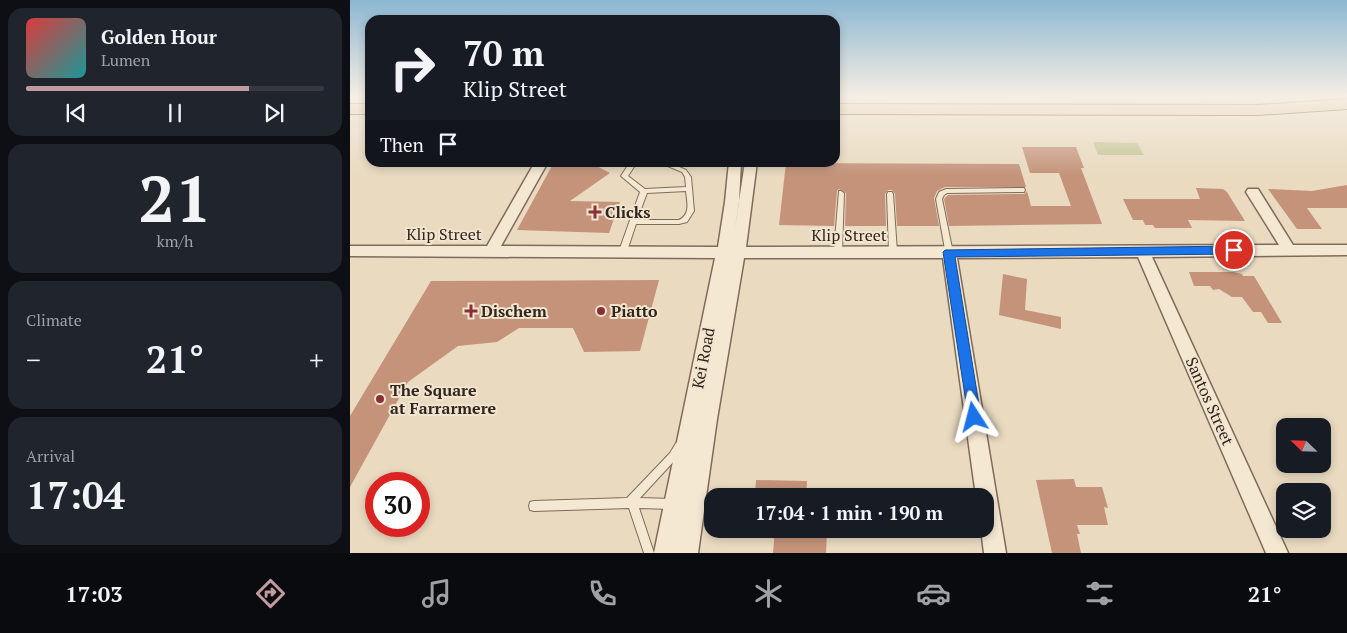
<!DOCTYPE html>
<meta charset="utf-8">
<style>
:root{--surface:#171b24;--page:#20242c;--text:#f1f3f6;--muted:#9ea1a6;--line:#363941;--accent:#c29ba0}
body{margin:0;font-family:"PT Serif",serif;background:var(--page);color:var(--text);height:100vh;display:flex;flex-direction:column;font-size:19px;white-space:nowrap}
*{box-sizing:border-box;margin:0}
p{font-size:16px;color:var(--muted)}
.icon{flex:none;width:28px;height:28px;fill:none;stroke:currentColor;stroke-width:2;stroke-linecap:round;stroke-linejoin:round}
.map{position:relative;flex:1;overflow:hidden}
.drawer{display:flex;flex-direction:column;gap:8px;padding:8px;background:#0d0f14;width:350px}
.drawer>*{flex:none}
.hud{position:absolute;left:15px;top:15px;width:475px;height:152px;border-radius:15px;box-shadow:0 2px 8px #0003;background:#171b24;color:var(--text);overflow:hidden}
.needle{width:32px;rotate:293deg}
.tools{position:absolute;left:926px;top:418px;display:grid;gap:10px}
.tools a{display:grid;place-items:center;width:55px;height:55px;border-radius:10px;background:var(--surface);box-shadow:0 2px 8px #0003;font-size:25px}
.speed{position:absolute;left:15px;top:472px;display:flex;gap:10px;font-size:25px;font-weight:700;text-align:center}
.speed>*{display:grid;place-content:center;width:65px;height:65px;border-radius:50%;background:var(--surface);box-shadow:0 2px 8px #0003;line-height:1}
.speed .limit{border:8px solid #d22;background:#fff;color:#111}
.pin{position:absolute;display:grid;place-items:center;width:42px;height:42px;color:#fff;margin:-21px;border:2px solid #fff;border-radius:50%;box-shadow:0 1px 5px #0007}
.me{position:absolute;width:55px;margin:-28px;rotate:351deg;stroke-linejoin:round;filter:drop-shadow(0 0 4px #0008)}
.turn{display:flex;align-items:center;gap:18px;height:105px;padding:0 15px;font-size:22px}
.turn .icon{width:65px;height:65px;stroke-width:2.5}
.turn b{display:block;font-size:35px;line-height:42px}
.then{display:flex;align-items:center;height:48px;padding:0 15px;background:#0003;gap:10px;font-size:19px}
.big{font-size:38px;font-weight:800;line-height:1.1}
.drawer .card{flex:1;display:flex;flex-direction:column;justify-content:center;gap:8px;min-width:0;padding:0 18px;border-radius:15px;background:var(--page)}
.drawer .dial{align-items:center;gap:0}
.dial b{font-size:65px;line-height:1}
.song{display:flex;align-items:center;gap:15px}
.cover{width:60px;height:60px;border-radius:8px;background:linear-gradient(135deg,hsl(0 70% 55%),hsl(180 70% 35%))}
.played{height:5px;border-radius:2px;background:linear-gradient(90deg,var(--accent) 75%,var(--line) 75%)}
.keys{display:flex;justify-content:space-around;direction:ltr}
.heat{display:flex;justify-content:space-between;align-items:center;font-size:28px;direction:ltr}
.trip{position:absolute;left:354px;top:488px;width:290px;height:50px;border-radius:15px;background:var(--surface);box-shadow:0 2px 8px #0003;font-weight:800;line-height:50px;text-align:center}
.tab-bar{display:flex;height:80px;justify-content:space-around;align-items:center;background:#090b0e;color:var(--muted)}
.tab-bar .icon{width:35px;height:35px}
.tab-bar .active{color:var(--accent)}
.tab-bar b{font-size:22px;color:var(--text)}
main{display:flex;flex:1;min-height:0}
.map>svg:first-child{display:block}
.green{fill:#c4c596}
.building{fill:#c4937a}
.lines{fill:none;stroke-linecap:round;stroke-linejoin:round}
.lane-casing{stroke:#806b5a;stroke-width:2}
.street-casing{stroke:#806b5a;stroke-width:3}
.primary-casing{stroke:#4e3b2e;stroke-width:2}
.lane{fill:#f5e8d3;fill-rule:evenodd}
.street{fill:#f5e8d3;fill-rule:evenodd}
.primary{fill:#eacb9b;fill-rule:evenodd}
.route{fill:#1a73e8;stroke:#114b97}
.poi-dot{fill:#893037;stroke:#f1e5cf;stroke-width:2}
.labels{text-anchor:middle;stroke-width:4;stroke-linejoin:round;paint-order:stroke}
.poi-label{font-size:16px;font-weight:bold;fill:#31251d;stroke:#f1e5cf;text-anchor:start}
.street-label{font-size:16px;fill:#31251d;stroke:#f1e5cf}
</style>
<main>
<section class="drawer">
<div class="card">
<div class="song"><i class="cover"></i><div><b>Golden Hour</b><p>Lumen</p></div></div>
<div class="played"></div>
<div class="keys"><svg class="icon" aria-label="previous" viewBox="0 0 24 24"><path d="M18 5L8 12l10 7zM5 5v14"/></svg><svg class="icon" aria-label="pause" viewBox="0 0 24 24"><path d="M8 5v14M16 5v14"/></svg><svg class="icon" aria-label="next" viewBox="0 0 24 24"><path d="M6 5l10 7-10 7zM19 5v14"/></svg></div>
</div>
<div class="card dial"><b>21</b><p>km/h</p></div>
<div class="card"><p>Climate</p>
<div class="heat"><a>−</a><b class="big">21°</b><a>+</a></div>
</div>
<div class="card"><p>Arrival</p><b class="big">17:04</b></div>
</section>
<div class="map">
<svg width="997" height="553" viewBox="0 0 997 553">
<rect width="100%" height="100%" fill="#e9dac0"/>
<path class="green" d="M 743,142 L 787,143 L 794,155 L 748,155 Z"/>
<path class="building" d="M 672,147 L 726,147 L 734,168 L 731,168 L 752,224 L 599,226 L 594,199 L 598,195 L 674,194 L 677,191 L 681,206 L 721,206 L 709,173 L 680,173 Z
M 204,162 L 241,163 L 260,173 L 220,201 L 270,202 L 259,233 L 167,230 Z
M 436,163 L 669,164 L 676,187 L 595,187 L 587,191 L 584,198 L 589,226 L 547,226 L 545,194 L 542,190 L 538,190 L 535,194 L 536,226 L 495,226 L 496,193 L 489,189 L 487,191 L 484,226 L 429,225 Z
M 997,185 L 997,208 L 957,208 L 972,229 L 947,229 L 918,189 L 962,191 Z
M 846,188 L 873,189 L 877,192 L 895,221 L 838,220 L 842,228 L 805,228 L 803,225 L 795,225 L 793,220 L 783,220 L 773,199 L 850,199 Z
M 839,272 L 883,272 L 892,274 L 893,276 L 904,276 L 932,323 L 918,323 L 911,312 L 903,312 L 892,297 L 882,297 L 869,289 L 863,290 L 860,286 L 844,286 Z
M 653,274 L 677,279 L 675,310 L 711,317 L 711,329 L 649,315 Z
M 309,280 L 290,351 L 234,352 L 223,328 L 169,328 L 147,342 L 108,346 L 58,382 L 0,487 L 0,416 L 81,281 Z
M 724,479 L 726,487 L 752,487 L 758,508 L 754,507 L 758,525 L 727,525 L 730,534 L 727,534 L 731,553 L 702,553 L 686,480 Z
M 406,480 L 457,481 L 456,496 L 405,496 Z
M 425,529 L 454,529 L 454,532 L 477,532 L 476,553 L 423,553 Z"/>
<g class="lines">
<defs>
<path id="lane" d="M 280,162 L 287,162 L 278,176 L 295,189 L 336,187 L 335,177 L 332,172 L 308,162 L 318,162 L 336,170 L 341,177 L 344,211 L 337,222 L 329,224 L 286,224 L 277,251 L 273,254 L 269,251 L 290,192 L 271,176 ZM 336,191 C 337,202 341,214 329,220 L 287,220 L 297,193 Z
M 672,188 L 674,188 L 675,190 L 674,192 L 597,193 L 594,195 L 592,199 L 603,253 L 599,256 L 596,255 L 586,199 L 589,192 L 596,189 Z
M 489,191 L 491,191 L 494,193 L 492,252 L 488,255 L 484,252 Z
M 538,192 L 542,192 L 543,194 L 547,252 L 543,255 L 539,252 L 537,194 Z
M 329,441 L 332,443 L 334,446 L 326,459 L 290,498 L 323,499 L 327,500 L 328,504 L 327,508 L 323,509 L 289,508 L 304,553 L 294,553 L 279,508 L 184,511 L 180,510 L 179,506 L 180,502 L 184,501 L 277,498 L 320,453 L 326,443 Z"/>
<path id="street" d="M 185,162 L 198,162 L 151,246 L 368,247 L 375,202 L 379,162 L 391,162 L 389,202 L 384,234 L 395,162 L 407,162 L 396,247 L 929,245 L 896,192 L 898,189 L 908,189 L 943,245 L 997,245 L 997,255 L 802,257 L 938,553 L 916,553 L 788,257 L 607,258 L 656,553 L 634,553 L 631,529 L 635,529 L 635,496 L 626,496 L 593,258 L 394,258 L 367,419 L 348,553 L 326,553 L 336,495 L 326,553 L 304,553 L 365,258 L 0,256 L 0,246 L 137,246 Z"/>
<path id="primary" d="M 997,99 L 997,109 L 907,115 L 485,114 L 485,104 L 907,105 Z
M 0,104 L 20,104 L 20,114 L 0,114 Z"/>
</defs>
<use href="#lane" class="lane-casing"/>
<use href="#street" class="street-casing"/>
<use href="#primary" class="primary-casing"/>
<use href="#lane" class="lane"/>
<use href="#street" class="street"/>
<use href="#primary" class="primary"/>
</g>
<linearGradient id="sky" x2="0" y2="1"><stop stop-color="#8cb7d2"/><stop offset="0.55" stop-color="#f5eee3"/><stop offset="1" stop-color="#f5eee3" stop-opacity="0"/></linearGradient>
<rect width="997" height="175" fill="url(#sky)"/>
<path class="route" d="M 884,246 L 889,250 L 884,254 L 605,257 L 631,417 L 629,422 L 624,424 L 619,422 L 593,252 L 595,250 Z"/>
<g class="poi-dot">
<path d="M242.5 204.5h5v5h5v5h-5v5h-5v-5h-5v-5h5z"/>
<path d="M118.5 303.5h5v5h5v5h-5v5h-5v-5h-5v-5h5z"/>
<circle cx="251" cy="311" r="5"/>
<circle cx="30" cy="399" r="5"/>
</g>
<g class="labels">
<g class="poi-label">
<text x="255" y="218">Clicks</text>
<text x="131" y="317">Dischem</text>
<text x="261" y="317">Piatto</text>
<text x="40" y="396">The Square<tspan x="40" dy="18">at Farrarmere</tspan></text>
</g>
<g class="street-label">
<text x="94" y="240">Klip Street</text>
<text x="499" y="241">Klip Street</text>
<text transform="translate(353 358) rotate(-79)" y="6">Kei Road</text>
<text transform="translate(860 401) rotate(66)" y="6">Santos Street</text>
</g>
</g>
</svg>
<div class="tools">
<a><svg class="needle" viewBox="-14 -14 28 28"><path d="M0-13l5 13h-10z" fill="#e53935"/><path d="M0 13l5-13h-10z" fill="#9ea1a6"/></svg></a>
<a><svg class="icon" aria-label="layers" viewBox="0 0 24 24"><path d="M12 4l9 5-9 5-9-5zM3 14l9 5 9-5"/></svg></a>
</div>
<div class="speed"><div class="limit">30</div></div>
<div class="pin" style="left:884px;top:250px;background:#d93025"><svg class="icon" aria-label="arrive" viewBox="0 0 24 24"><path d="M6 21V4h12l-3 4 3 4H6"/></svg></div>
<svg class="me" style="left:624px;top:417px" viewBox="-20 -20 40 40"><path d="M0-17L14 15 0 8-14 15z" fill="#1a73e8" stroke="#fff" stroke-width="4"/></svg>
<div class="trip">17:04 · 1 min · 190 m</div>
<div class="hud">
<div class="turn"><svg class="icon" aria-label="right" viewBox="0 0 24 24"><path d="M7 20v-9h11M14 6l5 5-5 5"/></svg><div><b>70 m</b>Klip Street</div></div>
<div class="then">Then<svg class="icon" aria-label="arrive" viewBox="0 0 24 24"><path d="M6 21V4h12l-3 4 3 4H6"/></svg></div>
</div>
</div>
</main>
<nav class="tab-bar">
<b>17:03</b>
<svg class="icon active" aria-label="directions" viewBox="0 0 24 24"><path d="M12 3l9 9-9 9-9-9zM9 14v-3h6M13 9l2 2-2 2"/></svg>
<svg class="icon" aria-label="music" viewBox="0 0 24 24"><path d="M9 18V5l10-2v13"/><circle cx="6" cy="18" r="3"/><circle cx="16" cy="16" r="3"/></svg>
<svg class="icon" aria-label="phone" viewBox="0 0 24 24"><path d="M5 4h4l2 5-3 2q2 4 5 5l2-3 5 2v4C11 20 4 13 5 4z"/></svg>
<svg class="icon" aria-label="climate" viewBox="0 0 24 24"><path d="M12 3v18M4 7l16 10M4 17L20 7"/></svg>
<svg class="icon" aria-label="car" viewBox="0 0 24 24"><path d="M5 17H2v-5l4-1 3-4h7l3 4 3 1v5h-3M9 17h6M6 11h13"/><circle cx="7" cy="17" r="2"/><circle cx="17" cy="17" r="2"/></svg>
<svg class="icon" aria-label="filters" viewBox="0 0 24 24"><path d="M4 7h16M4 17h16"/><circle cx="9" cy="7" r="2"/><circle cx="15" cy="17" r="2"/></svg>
<b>21°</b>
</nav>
